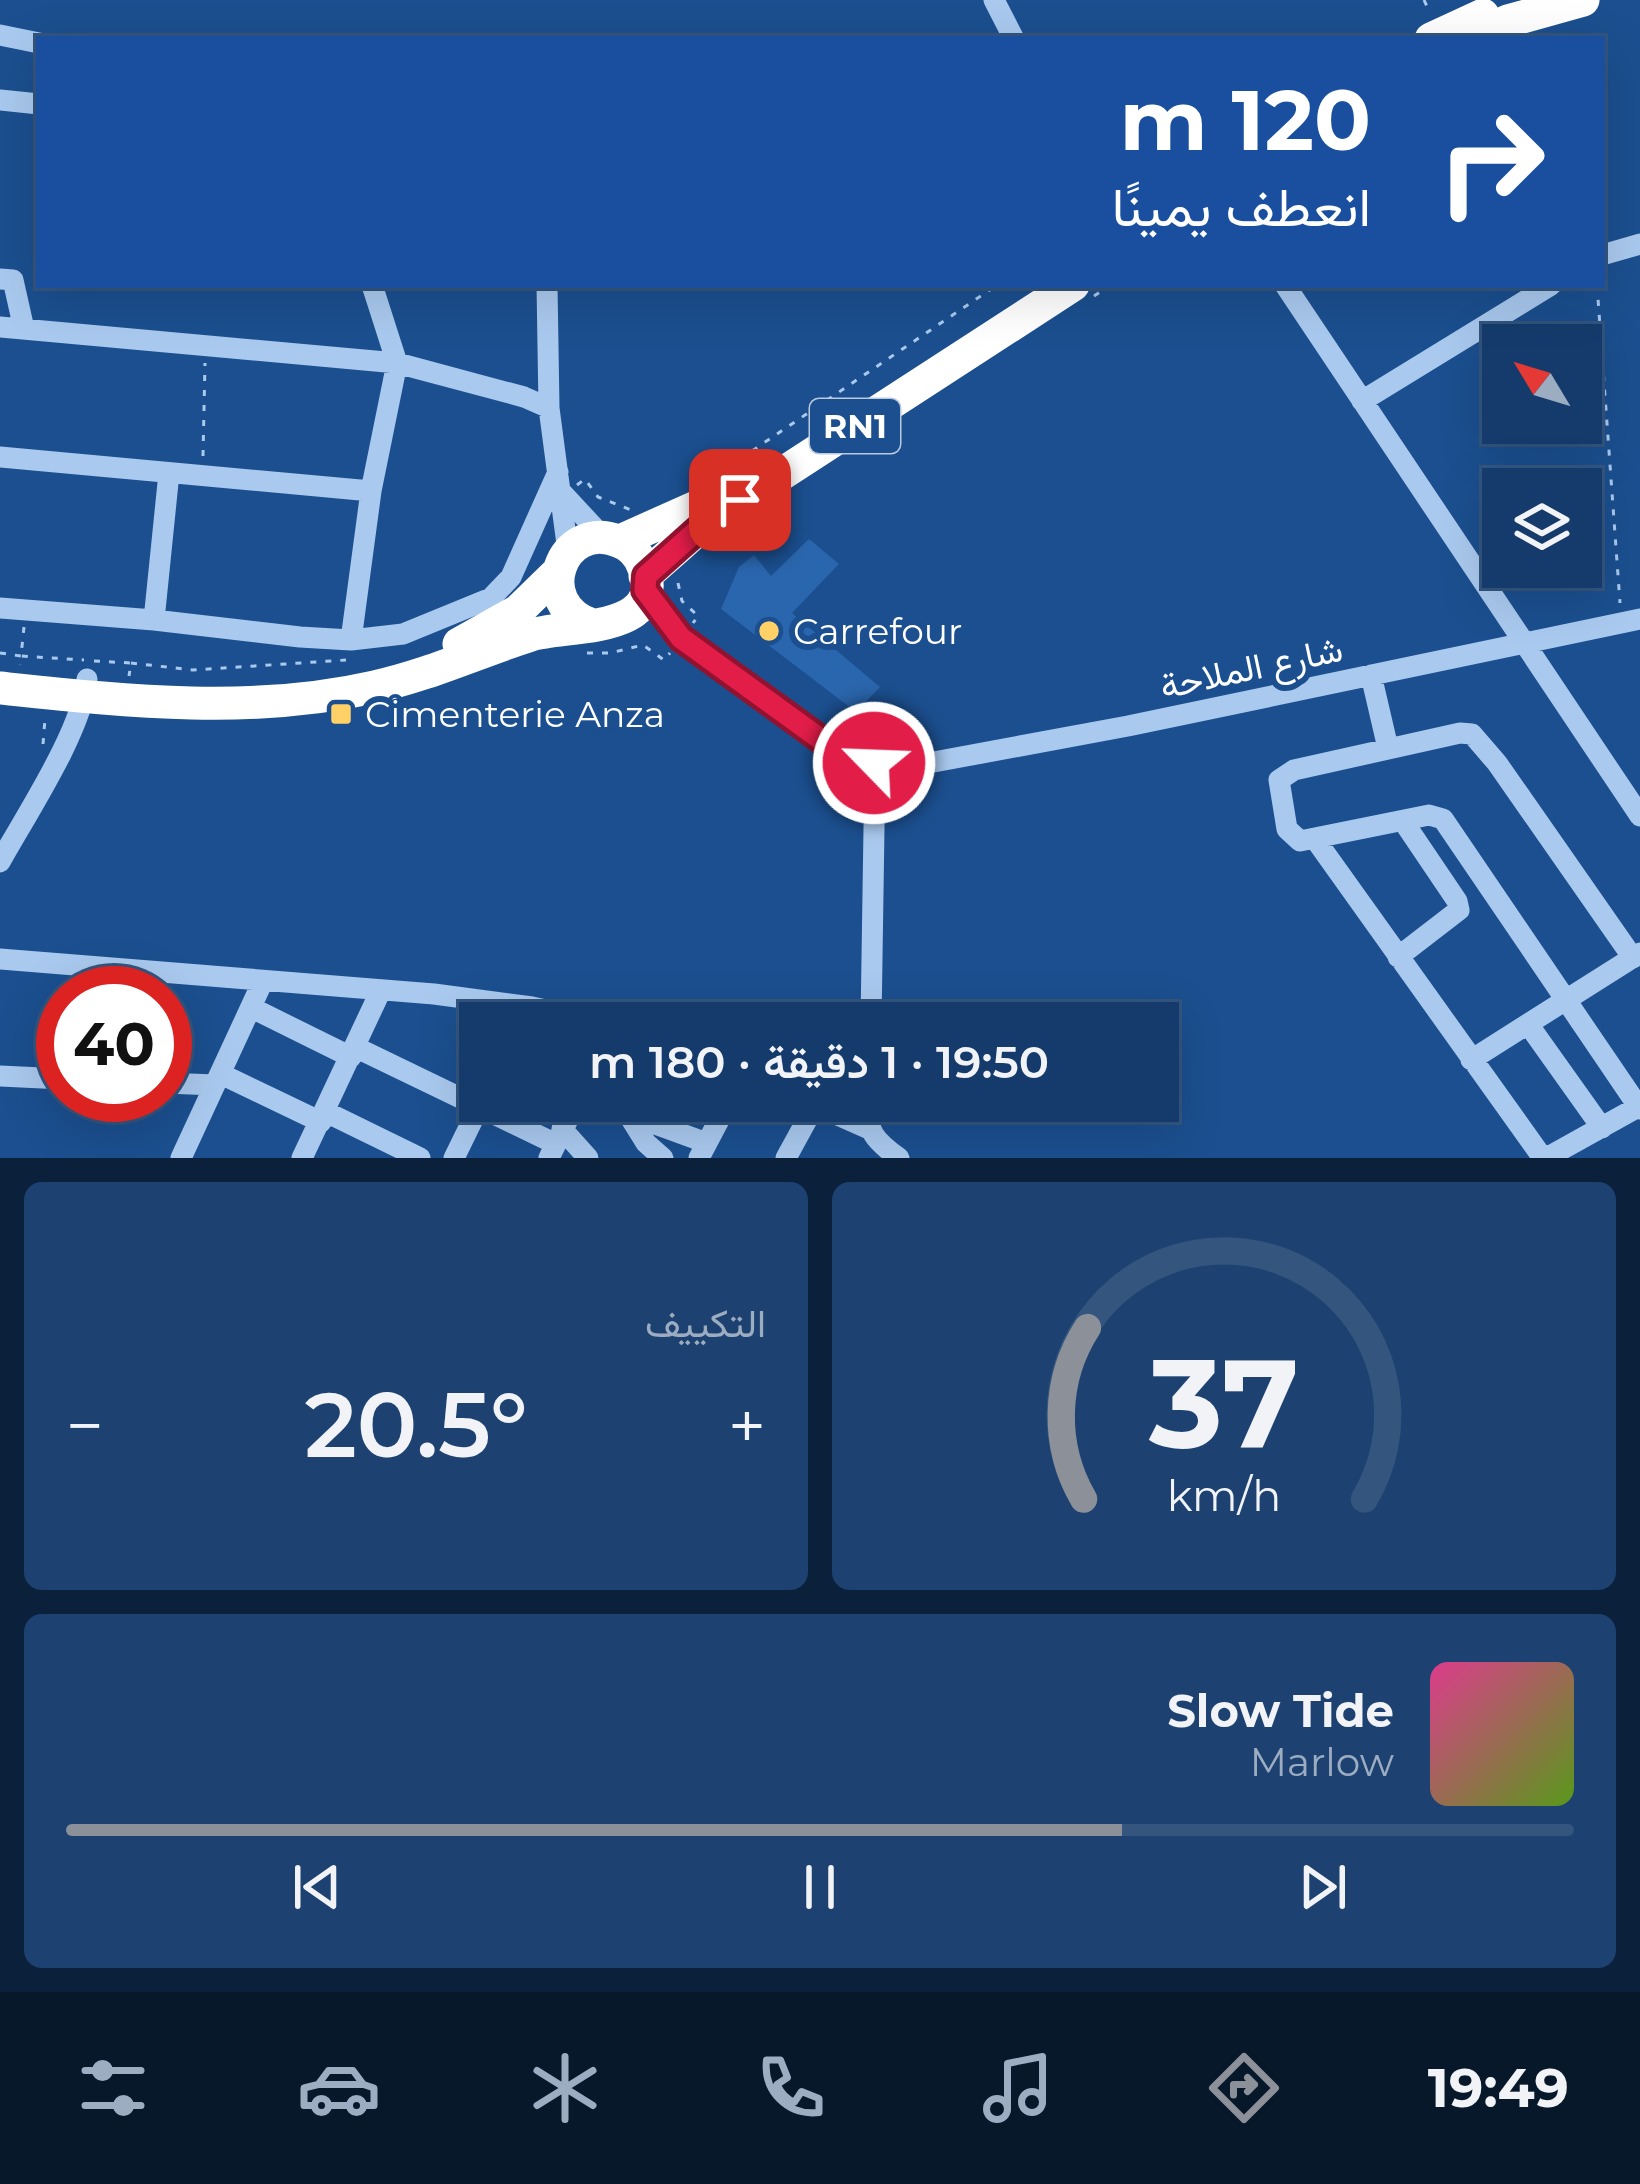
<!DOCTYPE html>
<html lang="ar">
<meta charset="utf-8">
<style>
:root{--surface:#143b6b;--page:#1d4271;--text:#f1f3f6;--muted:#9dadc1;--line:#33557e;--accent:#8c9099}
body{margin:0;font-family:Montserrat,Vazirmatn,sans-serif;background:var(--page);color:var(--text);direction:rtl;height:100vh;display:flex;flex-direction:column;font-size:45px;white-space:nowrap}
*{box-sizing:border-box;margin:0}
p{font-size:39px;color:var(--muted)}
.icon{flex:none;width:66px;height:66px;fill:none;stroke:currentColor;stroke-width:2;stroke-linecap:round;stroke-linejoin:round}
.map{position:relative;height:1158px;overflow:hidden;direction:ltr}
.panel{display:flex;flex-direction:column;gap:24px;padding:24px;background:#0b203b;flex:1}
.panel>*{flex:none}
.banner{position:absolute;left:36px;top:36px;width:1569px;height:252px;border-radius:0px;box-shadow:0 12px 48px #0002,0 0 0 3px var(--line);direction:rtl;background:#1a4fa0;color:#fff;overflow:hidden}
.needle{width:78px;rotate:308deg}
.fabs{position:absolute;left:1482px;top:324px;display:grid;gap:24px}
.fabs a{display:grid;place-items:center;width:120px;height:120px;border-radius:0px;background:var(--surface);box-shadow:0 12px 48px #0002,0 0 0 3px var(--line);font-size:60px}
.speed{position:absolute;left:36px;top:966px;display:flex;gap:24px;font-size:60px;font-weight:700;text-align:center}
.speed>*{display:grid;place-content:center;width:156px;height:156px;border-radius:50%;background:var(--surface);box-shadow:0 12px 48px #0002,0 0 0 3px var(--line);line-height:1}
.speed .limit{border:18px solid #d22;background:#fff;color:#111}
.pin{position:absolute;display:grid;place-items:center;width:102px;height:102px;color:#fff;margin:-51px;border-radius:24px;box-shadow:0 6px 18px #0006}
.me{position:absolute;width:132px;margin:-66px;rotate:294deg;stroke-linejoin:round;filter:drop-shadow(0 0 9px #0008)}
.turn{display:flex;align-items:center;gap:42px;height:252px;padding:0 36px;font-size:54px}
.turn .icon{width:156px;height:156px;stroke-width:2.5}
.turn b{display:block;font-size:84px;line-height:102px}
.big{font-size:90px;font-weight:600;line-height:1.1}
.panel .widget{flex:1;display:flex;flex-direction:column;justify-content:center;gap:18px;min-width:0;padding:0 42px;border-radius:18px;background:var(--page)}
.panel .dial{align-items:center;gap:0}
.dial svg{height:312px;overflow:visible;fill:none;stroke:var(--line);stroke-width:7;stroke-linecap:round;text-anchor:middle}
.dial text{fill:var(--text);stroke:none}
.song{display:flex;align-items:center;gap:36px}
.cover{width:144px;height:144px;border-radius:18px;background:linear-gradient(135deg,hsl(330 70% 55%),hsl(90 70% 35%))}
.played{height:12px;border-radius:6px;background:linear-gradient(90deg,var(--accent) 70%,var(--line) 70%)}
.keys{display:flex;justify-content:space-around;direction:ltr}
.heat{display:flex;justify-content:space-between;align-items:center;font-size:66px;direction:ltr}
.panel .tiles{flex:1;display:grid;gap:24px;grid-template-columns:1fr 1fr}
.widget:last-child{grid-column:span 2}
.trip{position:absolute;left:459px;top:1002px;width:720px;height:120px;border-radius:0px;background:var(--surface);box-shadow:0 12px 48px #0002,0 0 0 3px var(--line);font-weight:600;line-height:120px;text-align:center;direction:rtl}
.menu{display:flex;height:192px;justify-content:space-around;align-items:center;background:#08182b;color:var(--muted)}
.menu .icon{width:84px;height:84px}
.menu .on{color:var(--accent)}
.menu b{font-size:54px;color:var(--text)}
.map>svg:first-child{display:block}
.building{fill:#2a66ad}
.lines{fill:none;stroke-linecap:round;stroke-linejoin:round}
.path{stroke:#a9c9ee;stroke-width:3;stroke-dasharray:6 9;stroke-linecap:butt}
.minor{stroke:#a9c9ee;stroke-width:21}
.highway{stroke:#fff;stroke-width:33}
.route-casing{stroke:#92132f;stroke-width:30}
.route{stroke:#e11d48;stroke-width:21}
.poi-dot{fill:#ffd166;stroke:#1b4f8f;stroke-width:4.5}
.labels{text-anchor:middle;stroke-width:12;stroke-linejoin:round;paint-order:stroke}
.shield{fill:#1b4f8f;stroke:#bbcadd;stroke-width:3}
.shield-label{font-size:33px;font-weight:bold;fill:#fff}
.poi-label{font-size:36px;fill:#fff;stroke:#1b4f8f;text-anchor:start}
.street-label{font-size:36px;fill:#fff;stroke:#1b4f8f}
</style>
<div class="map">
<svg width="1640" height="1158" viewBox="0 0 1640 1158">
<rect width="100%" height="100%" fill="#1b4f8f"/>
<path class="building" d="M 809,539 L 839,564 L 792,613 L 880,687 L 856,712 L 721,609 L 739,567 L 754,555 L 771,576 Z"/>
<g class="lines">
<path class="path" d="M 1424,0 L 1429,11
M 1597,285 L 1620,603
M 1094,296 L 1111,285
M 203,456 L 205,363
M 715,476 L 997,285
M 577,485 L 585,479 L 598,497 L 631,510
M 678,583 L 682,601 L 698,616 L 693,623
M 24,627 L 21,656 L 84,660
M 0,653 L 21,656 L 20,665
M 587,653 L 610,653 L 643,645 L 664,660 L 670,653
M 94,661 L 131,663 L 129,676
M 131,663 L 193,670 L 346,660
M 43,744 L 45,719"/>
<path class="minor" d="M 994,0 L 1014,39
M 0,35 L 39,43
M 0,100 L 39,104
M 1602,255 L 1640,244
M 0,279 L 13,280 L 24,329
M 547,285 L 549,408 L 568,552
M 1285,285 L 1640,816
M 0,327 L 397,363 L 524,397 L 549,408
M 1362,401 L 1551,285
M 0,457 L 371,491
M 563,494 L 603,537
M 645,590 L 681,638 L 823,741 L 875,763 L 912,766 L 1128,726 L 1640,619
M 0,608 L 154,620 L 300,637 L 351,640 L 403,634 L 491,598 L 511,577 L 558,472
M 154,620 L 169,473
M 351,640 L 371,491 L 397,363 L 372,285
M 1371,675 L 1388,748
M 1315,839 L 1540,1154 L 1550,1156 L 1638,1107
M 0,862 C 26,815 82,731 87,679
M 1398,957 L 1459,910 L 1457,901 L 1403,821
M 1633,958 L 1497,763 L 1472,734 L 1460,733 L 1294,770 L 1279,780 L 1287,829 L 1300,841 L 1429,815 L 1443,819 L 1640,1109
M 0,959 L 434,994 L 532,1007 L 604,1023
M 252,1008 L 351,1057
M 871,1023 L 875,763
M 1528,1024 L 1602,1128
M 355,1047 L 556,1144
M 1471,1060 L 1640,953
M 221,1074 L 321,1122
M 0,1076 L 63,1079
M 165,1083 L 215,1085
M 592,1101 L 707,1143
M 806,1101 L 869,1129
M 867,1101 C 866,1131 875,1141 899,1158
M 326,1112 L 420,1158
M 628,1114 L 646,1143 L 663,1158
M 562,1129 L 588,1158
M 181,1158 L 262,983
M 302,1158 L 381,990
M 454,1158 L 478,1109
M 549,1158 L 577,1101
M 699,1158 L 729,1101
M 786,1158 L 815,1105"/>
<path class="highway" d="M 1431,39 L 1483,15
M 1465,39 L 1508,21 L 1583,0
M 620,541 L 714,499
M 645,576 L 703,525 L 1073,285
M 459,644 L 518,611 L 558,572
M 0,688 C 125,701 251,715 374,687 C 429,675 478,652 531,635 C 567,624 669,634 643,566 C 639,555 630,545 618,541 C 561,519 530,604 592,625"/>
</g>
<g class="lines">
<defs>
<path id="route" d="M 740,500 L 703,525 L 646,576 L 645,590 L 681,638 L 823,741 L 874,763"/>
</defs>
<use href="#route" class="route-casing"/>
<use href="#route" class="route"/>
</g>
<g class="poi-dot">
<circle cx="769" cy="631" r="12"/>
<rect x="329" y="702" width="24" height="24" rx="6"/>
</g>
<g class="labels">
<rect class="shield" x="810" y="399" width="90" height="54" rx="9"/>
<g class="shield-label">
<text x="855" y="438">RN1</text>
</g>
<g class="poi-label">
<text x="793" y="644">Carrefour</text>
<text x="365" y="727">Cimenterie Anza</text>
</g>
<g class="street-label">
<text transform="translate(1251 667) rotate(-12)" y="13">شارع الملاحة</text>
</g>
</g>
</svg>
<div class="fabs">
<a><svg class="needle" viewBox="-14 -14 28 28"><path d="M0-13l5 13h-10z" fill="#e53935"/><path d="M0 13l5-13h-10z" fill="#9dadc1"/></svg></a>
<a><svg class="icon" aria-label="layers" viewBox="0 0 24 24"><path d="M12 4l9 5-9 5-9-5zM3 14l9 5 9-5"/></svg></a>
</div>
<div class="speed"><div class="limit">40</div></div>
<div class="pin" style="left:740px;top:500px;background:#d93025"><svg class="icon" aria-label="arrive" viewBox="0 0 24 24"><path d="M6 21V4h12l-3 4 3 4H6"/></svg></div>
<svg class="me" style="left:874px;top:763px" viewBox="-20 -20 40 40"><circle r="17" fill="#e11d48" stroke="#fff" stroke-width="3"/><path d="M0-11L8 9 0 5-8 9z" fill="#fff"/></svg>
<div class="trip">19:50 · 1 دقيقة · 180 m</div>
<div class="banner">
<div class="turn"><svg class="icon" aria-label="right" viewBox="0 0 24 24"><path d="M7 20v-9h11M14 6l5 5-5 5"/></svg><div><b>120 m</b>انعطف يمينًا</div></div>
</div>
</div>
<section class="panel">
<div class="tiles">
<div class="widget dial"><svg viewBox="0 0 100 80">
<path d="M14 69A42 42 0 1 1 86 69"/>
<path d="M14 69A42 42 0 0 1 15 25" stroke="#8c9099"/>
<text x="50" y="56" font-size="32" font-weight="700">37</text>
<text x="50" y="72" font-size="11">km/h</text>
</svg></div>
<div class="widget"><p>التكييف</p>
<div class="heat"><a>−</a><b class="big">20.5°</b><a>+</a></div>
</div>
<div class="widget">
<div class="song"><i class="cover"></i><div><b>Slow Tide</b><p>Marlow</p></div></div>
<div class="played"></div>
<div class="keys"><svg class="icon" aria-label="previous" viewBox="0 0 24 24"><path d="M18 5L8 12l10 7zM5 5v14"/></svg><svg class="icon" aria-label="pause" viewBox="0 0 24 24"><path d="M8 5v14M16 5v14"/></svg><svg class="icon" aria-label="next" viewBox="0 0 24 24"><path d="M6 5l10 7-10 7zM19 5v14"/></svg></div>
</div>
</div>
</section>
<nav class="menu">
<b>19:49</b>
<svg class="icon on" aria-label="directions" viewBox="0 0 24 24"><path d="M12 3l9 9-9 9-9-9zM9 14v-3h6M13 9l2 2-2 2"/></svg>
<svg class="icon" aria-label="music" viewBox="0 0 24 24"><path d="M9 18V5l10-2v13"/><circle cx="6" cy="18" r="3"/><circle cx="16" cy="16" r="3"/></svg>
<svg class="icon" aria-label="phone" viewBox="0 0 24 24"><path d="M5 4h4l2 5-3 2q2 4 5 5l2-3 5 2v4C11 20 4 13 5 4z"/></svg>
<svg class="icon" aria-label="climate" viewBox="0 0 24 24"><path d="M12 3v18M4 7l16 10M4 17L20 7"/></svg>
<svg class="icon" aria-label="car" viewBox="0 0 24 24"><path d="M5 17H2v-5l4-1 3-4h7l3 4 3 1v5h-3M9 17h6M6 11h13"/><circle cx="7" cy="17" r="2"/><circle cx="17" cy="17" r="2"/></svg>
<svg class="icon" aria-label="filters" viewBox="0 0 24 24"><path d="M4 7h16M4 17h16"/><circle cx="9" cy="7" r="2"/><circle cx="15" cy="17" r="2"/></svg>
</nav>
